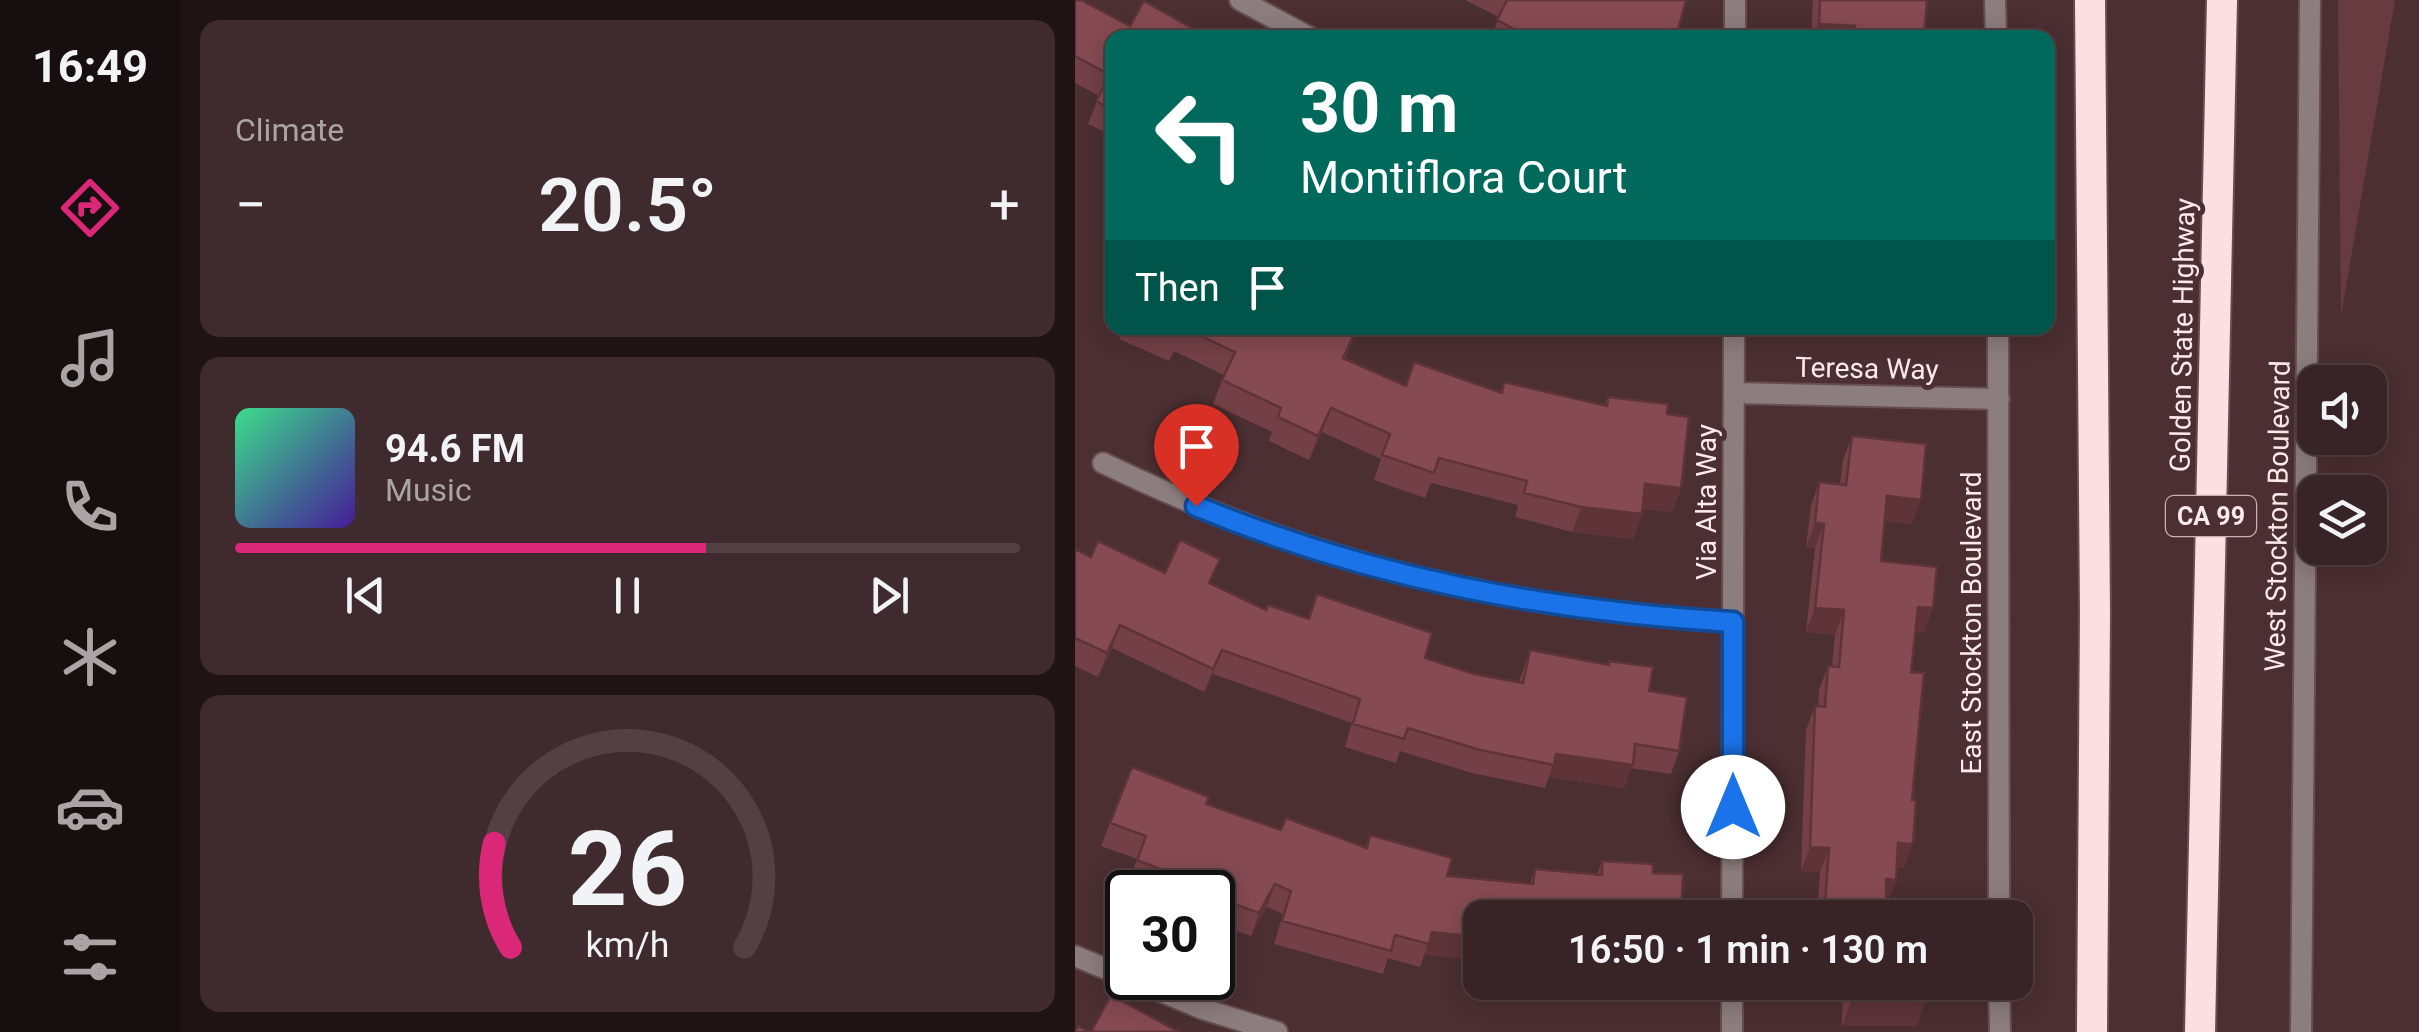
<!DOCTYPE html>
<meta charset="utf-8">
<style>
:root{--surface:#382326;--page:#3f2b2e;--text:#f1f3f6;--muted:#aba4a7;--line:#524043;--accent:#db2777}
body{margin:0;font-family:Roboto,sans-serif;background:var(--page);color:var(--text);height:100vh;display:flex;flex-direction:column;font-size:38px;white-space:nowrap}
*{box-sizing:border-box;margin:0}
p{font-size:32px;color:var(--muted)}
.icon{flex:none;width:55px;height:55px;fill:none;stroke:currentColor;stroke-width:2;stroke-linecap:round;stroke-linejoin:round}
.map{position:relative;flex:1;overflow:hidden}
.drawer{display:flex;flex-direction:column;gap:20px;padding:20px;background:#1f1315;width:895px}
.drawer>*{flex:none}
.banner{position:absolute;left:30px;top:30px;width:950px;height:305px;border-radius:20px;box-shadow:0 5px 25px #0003,0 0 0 2px var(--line);background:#00695c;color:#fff;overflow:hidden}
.fabs{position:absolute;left:1222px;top:365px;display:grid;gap:20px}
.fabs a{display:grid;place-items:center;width:90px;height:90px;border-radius:20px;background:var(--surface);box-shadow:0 5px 25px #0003,0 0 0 2px var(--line);font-size:50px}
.speed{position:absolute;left:30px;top:870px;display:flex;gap:20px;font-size:50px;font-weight:700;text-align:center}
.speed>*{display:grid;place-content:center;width:130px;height:130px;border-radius:50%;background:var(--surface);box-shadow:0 5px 25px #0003,0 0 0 2px var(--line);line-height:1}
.speed .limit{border:5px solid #111;border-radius:15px;background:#fff;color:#111}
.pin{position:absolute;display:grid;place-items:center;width:85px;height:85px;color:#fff;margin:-102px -42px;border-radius:50% 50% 50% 0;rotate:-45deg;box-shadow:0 0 10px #0007}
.pin .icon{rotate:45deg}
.me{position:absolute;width:110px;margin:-55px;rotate:0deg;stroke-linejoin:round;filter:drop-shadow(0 0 8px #0008)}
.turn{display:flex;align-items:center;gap:35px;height:210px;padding:0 30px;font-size:45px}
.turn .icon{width:130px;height:130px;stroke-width:2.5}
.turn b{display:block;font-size:70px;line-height:85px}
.then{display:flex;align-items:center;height:95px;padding:0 30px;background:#0003;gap:20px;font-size:38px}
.big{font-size:75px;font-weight:600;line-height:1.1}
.drawer .tile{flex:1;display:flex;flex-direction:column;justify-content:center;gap:15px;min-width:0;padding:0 35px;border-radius:20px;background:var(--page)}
.drawer .dial{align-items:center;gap:0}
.dial svg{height:260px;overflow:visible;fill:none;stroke:var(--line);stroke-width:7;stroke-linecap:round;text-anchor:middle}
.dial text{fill:var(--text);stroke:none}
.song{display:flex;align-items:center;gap:30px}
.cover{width:120px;height:120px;border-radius:15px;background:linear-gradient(135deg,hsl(150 70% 55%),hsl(260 70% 35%))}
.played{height:10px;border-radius:5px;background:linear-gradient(90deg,var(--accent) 60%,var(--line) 60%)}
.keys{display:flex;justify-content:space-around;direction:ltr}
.heat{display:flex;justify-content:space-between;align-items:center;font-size:55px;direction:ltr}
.trip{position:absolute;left:388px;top:900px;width:570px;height:100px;border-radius:20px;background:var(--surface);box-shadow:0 5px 25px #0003,0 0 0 2px var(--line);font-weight:600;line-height:100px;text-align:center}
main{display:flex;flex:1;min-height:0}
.menu{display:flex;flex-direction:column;width:180px;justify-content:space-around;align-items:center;background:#160e0f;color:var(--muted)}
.menu .icon{width:70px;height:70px}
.menu .selected{color:var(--accent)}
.menu b{font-size:45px;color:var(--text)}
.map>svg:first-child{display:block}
.green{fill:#683b41}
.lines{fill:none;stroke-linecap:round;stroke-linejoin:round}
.minor-casing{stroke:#674d50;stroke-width:24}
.tertiary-casing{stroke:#674d50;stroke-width:24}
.motorway-casing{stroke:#674d50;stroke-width:34}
.minor{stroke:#8c7d7e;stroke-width:20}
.tertiary{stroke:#8c7d7e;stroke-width:20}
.motorway{stroke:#fcdfe1;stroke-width:30}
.wall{fill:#734047}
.shaded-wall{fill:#5e3439}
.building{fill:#864a52;stroke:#5e3439;stroke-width:2.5}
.route-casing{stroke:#114b97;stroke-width:25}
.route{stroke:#1a73e8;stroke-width:18}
.labels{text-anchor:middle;stroke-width:10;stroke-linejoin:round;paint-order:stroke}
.shield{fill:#4b2f32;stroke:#c8b2b4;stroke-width:2.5}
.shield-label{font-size:25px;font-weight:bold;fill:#fdeaeb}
.street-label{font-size:28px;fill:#fdeaeb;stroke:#4b2f32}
</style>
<main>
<nav class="menu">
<b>16:49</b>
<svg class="icon selected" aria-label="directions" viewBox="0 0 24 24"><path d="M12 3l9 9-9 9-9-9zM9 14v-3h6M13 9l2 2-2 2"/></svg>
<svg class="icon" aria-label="music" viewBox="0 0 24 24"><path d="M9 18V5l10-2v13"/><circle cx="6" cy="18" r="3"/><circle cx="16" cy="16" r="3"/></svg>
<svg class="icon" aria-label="phone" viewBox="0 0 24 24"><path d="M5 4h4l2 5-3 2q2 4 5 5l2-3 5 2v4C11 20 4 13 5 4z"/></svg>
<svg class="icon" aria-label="climate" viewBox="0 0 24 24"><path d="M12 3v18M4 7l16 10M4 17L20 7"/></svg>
<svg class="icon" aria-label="car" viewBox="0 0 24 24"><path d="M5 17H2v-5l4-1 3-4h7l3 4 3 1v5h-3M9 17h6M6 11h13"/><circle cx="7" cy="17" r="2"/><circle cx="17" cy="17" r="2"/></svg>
<svg class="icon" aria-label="filters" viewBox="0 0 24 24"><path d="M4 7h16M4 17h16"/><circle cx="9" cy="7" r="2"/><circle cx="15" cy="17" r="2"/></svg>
</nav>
<section class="drawer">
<div class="tile"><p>Climate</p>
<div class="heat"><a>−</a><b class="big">20.5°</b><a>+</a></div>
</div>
<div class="tile">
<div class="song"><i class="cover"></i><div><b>94.6 FM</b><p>Music</p></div></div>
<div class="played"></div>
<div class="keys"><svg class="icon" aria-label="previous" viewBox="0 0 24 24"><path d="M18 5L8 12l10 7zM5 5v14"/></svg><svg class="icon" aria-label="pause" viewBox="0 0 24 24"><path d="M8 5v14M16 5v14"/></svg><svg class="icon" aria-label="next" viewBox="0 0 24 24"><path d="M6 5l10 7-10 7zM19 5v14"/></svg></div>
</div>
<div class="tile dial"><svg viewBox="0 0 100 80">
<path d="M14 69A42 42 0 1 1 86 69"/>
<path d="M14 69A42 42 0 0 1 9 37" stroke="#db2777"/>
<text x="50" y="56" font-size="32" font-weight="700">26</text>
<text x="50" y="72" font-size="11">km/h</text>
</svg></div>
</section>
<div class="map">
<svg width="1344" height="1032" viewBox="0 0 1344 1032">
<rect width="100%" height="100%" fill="#4b2f32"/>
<path class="green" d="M 1263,0 L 1320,0 L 1266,316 Z"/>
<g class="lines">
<defs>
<path id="minor" d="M 165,0 L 236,38
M 660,38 L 660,0
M 659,393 L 924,399
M 28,463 C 237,564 427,608 658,622
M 657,918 L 659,328
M 0,956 L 128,1009 L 202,1032
M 657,1032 L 657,982"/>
<path id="tertiary" d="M 920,0 L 921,38
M 923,328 L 924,918
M 924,982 L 925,1032
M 1226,1032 L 1235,0"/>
<path id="motorway" d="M 1015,0 L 1020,613 L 1017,1032
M 1125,1032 L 1147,0"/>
</defs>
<use href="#minor" class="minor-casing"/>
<use href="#tertiary" class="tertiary-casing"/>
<use href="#motorway" class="motorway-casing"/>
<use href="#minor" class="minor"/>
<use href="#tertiary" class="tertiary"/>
<use href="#motorway" class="motorway"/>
</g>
<path class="wall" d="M 0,0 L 55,26 L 134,38 L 38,38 L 38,136 L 13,124 L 24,96 L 0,83 Z
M 390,0 L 611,0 L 601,38 L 416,38 L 424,17 Z
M 738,0 L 852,0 L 849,38 L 736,38 Z
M 38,284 L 38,303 L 32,300 Z
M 48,328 L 282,328 L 270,359 L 330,386 L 425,392 L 429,382 L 530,405 L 533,397 L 592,414 L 606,488 L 597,512 L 568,509 L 558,539 L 497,532 L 440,517 L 443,505 L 356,483 L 350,498 L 299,480 L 306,459 L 247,432 L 234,460 L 194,441 L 197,432 L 138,404 L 149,375 L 99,351 L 94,361 L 44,339 Z
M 539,328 L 595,328 L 592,336 Z
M 777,436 L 837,524 L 810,521 L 806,561 L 849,633 L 840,632 L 836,672 L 829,868 L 821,868 L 811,904 L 811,918 L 742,916 L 745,872 L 726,871 L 731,730 L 740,706 L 743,706 L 744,690 L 753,666 L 757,666 L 760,635 L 731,632 L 740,548 L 731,547 L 736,506 L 744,482 L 765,484 L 768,460 Z
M 0,549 L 16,557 L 136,583 L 191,610 L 399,674 L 444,682 L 455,650 L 533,665 L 534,661 L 574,691 L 604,751 L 596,774 L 556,768 L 549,788 L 474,777 L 470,788 L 397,773 L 325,751 L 321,763 L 270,747 L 277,723 L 138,674 L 129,692 L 37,648 L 23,677 L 0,666 Z
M 57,767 L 131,804 L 206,830 L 291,848 L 295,835 L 372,876 L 455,884 L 460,869 L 522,875 L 527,861 L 578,864 L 349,955 L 345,967 L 313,958 L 308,974 L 199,944 L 208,914 L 192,907 L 176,936 L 138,922 L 138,892 L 78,892 L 53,883 L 62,859 L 26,846 Z
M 732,982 L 850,982 L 850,1002 L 841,1026 L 767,1026 L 768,988 L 732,988 Z"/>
<path class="shaded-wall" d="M 744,24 L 780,26 L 776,38 L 739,38 Z
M 256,408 L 247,432 L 234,460 L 243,436 Z
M 570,484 L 606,488 L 597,512 L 561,508 Z
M 812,496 L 846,500 L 837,524 L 803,521 Z
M 506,507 L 567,514 L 558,539 L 497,532 Z
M 740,523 L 749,524 L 740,548 L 731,547 Z
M 843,607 L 858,608 L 849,633 L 834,631 Z
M 740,608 L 769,610 L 760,635 L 731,632 Z
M 45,625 L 37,648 L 23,677 L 32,653 Z
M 147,650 L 138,674 L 129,692 L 138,669 Z
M 481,754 L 558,765 L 549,788 L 474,777 Z
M 823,843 L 838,844 L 829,868 L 814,867 Z
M 735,847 L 754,848 L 745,872 L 726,871 Z
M 811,879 L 821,880 L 812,904 L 802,903 Z
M 200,884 L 192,907 L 176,936 L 184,913 Z
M 357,932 L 405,937 L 405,961 L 349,955 Z
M 439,982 L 575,982 L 569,1000 L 435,992 Z
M 734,982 L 770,982 L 768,988 L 732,988 Z
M 776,1001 L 850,1002 L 841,1026 L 767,1026 Z"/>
<path class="building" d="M 0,0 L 6,0 L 55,26 L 69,1 L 134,38 L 38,38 L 38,110 L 21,101 L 35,75 L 0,56 Z
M 432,0 L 611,0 L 601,38 L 456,38 L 422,20 Z
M 745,0 L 852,0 L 849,38 L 780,38 L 780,26 L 744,24 Z
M 82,328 L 107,328 L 103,336 Z
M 109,328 L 282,328 L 268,358 L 331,386 L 339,362 L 427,393 L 429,382 L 532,406 L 533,397 L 593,404 L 592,414 L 614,417 L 606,488 L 570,484 L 567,514 L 506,507 L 449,493 L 452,481 L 364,458 L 359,473 L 307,455 L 315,434 L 256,408 L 243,436 L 203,417 L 206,408 L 147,380 L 160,352 Z
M 777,436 L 851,444 L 846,500 L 812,496 L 806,561 L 862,567 L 858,608 L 843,607 L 836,672 L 849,673 L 837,800 L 841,800 L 838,844 L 823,843 L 821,880 L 811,879 L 811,918 L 742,918 L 742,916 L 749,916 L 754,848 L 735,847 L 740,706 L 750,707 L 753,666 L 764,667 L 769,610 L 740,608 L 749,524 L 740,523 L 744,482 L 771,485 Z
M 105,540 L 145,559 L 134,583 L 191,610 L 193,605 L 234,619 L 242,594 L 357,633 L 350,658 L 399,674 L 448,683 L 455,650 L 534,665 L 534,661 L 578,667 L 574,691 L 612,697 L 604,751 L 560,744 L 558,765 L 481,754 L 479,765 L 405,750 L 333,728 L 329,739 L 278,724 L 285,699 L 147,650 L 138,669 L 45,625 L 32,653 L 0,638 L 0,549 L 16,557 L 23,541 L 90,573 Z
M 57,767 L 134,797 L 131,804 L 206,830 L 211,818 L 292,848 L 295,835 L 377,858 L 372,876 L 458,884 L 460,869 L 527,875 L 527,861 L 578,864 L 578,873 L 608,874 L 606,918 L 405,918 L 405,937 L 357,932 L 354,944 L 320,935 L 316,951 L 207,921 L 216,891 L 200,884 L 184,913 L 138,896 L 138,892 L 128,892 L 114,888 L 116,881 L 62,860 L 71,836 L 35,823 Z
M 776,982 L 850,982 L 850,1002 L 776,1001 Z
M 36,995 L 104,1032 L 16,1032 Z
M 3,1026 L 15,1032 L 0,1032 Z"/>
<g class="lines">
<defs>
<path id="route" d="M 121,506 C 294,578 472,611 658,622 L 658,807"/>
</defs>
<use href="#route" class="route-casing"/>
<use href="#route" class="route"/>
</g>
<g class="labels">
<rect class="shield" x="1091" y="496" width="90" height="40" rx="8"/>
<g class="shield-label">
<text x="1136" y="525">CA 99</text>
</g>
<g class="street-label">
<text transform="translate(1107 335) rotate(-89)" y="10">Golden State Highway</text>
<text transform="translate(792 368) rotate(1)" y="10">Teresa Way</text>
<text transform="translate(631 502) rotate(-90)" y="10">Via Alta Way</text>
<text transform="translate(1202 516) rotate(-89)" y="10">West Stockton Boulevard</text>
<text transform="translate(896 623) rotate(-90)" y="10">East Stockton Boulevard</text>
</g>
</g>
</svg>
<div class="fabs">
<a><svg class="icon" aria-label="sound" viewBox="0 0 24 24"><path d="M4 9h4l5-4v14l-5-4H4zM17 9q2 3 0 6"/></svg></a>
<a><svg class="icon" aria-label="layers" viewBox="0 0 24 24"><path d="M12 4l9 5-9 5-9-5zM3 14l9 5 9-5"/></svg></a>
</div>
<div class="speed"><div class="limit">30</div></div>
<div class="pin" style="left:121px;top:506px;background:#d93025"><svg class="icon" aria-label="arrive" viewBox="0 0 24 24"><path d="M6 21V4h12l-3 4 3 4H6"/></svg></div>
<svg class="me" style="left:658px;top:807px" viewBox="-20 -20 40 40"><circle r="19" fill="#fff"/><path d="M0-13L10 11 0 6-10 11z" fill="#1a73e8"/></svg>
<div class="trip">16:50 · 1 min · 130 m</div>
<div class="banner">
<div class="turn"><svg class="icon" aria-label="left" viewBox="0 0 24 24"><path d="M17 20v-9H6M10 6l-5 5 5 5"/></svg><div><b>30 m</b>Montiflora Court</div></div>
<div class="then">Then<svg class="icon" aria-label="arrive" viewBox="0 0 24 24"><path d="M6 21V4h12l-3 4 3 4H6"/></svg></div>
</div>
</div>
</main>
